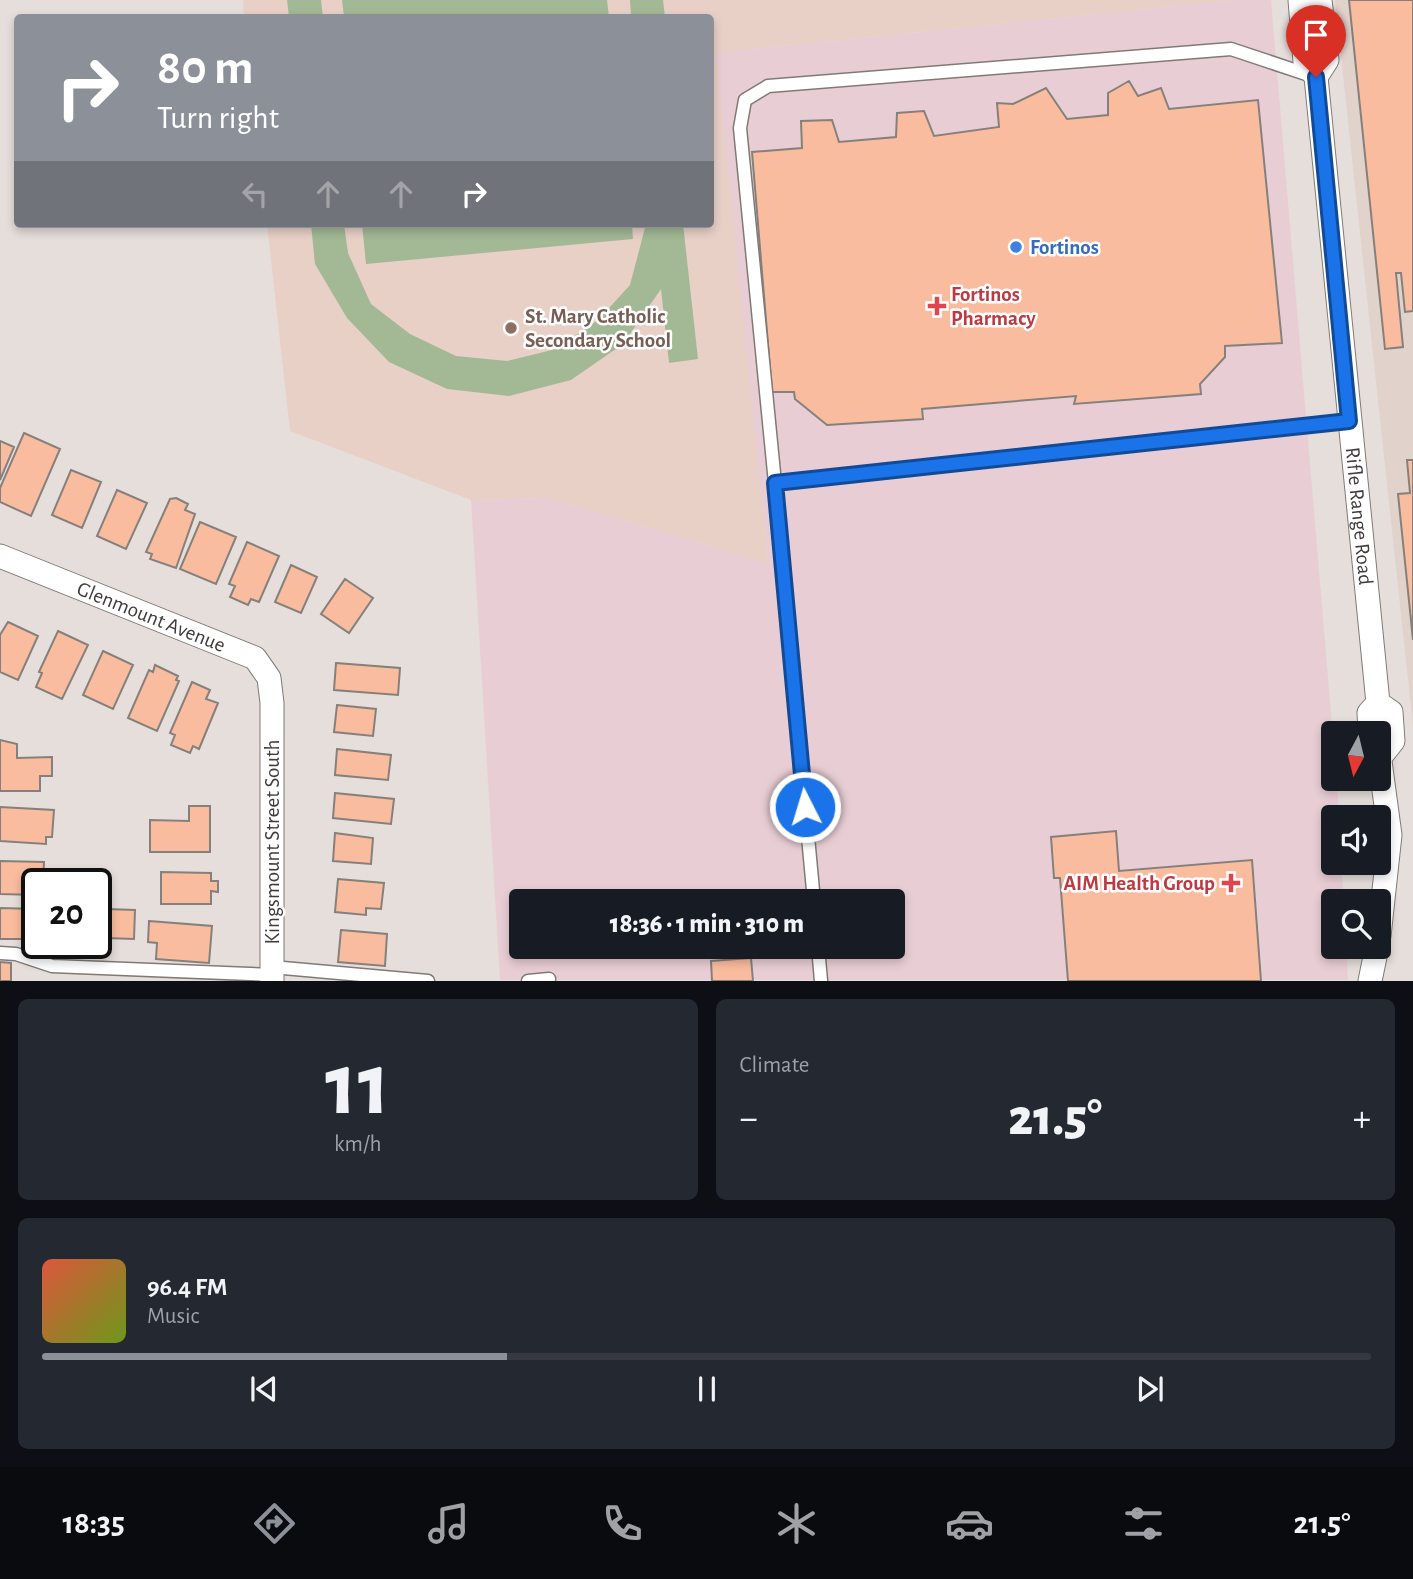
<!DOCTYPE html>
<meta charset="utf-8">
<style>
:root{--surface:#171b24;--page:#242831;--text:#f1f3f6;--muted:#9ea1a6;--line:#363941;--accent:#8c9099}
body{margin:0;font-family:"Alegreya Sans",sans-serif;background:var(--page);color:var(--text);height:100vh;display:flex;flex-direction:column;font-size:26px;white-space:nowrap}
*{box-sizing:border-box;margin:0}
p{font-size:23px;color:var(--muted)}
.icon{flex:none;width:38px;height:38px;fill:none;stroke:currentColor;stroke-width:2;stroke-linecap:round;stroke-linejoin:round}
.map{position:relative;height:981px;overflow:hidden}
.panel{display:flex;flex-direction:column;gap:18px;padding:18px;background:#0d0f14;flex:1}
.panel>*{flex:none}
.guide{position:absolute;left:14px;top:14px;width:700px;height:214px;border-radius:7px;box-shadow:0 4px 10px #0003;background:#8c9099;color:#fff;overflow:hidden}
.needle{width:46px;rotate:187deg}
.fabs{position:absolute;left:1321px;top:721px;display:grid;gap:14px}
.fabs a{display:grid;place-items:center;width:70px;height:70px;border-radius:7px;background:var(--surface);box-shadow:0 4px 10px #0003;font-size:35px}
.speed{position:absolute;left:21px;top:868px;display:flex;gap:14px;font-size:35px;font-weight:700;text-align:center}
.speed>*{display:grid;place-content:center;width:91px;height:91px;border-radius:50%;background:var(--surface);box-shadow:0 4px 10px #0003;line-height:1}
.speed .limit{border:4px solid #111;border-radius:10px;background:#fff;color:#111}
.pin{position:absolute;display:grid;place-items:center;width:60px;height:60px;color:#fff;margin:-72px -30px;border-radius:50% 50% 50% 0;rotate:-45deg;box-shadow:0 0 7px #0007}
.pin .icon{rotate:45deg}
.me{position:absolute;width:77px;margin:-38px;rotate:355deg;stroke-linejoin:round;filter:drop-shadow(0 0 5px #0008)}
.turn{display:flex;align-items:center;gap:24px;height:147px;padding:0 28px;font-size:32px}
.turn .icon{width:91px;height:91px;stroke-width:2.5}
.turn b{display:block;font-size:49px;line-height:60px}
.lanes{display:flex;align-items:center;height:66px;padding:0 28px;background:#0003;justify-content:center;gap:35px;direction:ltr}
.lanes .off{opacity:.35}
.big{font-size:52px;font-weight:800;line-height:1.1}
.panel .tile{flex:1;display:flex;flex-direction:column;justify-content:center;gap:10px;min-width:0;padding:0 24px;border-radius:10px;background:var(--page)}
.panel .dial{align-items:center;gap:0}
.dial b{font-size:91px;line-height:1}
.song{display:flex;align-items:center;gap:21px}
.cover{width:84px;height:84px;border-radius:10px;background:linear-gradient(135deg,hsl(10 70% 55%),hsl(80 70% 35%))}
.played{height:7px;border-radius:4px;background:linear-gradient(90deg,var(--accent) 35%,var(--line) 35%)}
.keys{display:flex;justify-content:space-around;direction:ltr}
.heat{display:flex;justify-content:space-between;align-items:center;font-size:38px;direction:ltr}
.panel .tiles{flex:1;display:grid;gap:18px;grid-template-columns:1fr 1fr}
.tile:last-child{grid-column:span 2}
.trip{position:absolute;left:509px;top:889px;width:396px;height:70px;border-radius:7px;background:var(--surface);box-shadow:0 4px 10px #0003;font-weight:800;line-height:70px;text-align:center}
.tabs{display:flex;height:112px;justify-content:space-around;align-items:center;background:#090b0e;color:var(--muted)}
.tabs .icon{width:49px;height:49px}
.tabs .selected{color:var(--accent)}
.tabs b{font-size:32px;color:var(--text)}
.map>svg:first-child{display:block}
.commercial{fill:#e8ced4;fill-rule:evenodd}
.built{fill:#e1d2cc}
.education{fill:#e8d0c7}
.green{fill:#a3b995}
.building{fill:#fabc9f;stroke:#86807d;stroke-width:2}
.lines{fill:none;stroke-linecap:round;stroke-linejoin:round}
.service-casing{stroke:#807a77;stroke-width:15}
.minor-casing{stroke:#807a77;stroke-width:25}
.service{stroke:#fff;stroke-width:12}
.minor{stroke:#fff;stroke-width:23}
.route-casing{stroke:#114b97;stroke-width:18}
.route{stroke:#1a73e8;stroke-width:12}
.shop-dot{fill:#3f7fe0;stroke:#fff;stroke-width:2.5}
.health-dot{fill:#e0444e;stroke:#fff;stroke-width:2.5}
.education-dot{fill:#8d6e63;stroke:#fff;stroke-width:2.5}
.labels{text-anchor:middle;stroke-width:5;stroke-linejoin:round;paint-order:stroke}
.shop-label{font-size:21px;font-weight:bold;fill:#366cbe;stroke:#fff;text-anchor:start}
.health-label{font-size:21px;font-weight:bold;fill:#be3a42;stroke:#fff;text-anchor:start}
.education-label{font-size:21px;font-weight:bold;fill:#785e54;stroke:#fff;text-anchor:start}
.street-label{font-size:21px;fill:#3f3c3b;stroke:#fff}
</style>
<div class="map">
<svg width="1413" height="981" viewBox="0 0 1413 981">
<rect width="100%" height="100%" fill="#e5dedb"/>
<path class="commercial" d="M 1234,0 L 1271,0 L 1333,737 L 1334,779 L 1337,779 L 1339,817 L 1334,817 L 1334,863 L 1341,863 L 1344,901 L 1334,901 L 1334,947 L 1346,947 L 1348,980 L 500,980 L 471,500 L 547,498 L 768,563 L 715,53 ZM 522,901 L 892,901 L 892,947 L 522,947 Z"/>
<path class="built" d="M 1335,0 L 1413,0 L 1413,726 Z"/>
<path class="education" d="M 243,0 L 1234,0 L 716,53 L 768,563 L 547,498 L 471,500 L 290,431 L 267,224 L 710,224 L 710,18 L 244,18 Z"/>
<path class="green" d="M 287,0 L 321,0 L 323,17 L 289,17 Z
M 342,0 L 607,0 L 609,17 L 344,17 Z
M 630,0 L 663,0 L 665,17 L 631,17 Z
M 311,224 L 344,224 L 348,253 L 371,304 L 410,334 L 456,356 L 507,361 L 556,349 L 598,320 L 630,285 L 646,224 L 683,224 L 698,359 L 669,363 L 661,289 L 623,344 L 571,380 L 509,396 L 447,389 L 389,362 L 347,318 L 315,264 Z
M 362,224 L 632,224 L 633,239 L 366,264 Z"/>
<path class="building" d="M 1349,0 L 1413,0 L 1413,311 L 1405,312 L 1401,273 L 1396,273 L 1403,347 L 1385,349 Z
M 1129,81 L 1138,96 L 1161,88 L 1169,109 L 1258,100 L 1282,343 L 1225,346 L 1225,357 L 1200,384 L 1201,394 L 1074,404 L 1076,396 L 922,409 L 923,419 L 827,425 L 795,399 L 794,392 L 772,392 L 752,152 L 802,148 L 801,121 L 832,120 L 839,142 L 896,137 L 897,113 L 924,111 L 934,136 L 999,127 L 997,103 L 1013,104 L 1046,88 L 1067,119 L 1108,115 L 1108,93 Z
M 24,433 L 60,449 L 31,516 L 0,502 L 0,488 Z
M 0,441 L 14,447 L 0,480 Z
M 1407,460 L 1413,460 L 1413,640 L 1398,494 L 1410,493 Z
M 71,470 L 101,482 L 82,528 L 52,515 Z
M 117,490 L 147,503 L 126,549 L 97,536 Z
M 176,498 L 188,504 L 185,510 L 195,514 L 176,568 L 150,559 L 152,554 L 146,552 L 170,499 Z
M 200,522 L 236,537 L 216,584 L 180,569 Z
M 247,542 L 279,556 L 259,602 L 251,599 L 248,605 L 230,597 L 235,586 L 229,584 Z
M 291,565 L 317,577 L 301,613 L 275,602 Z
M 345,579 L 373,598 L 349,633 L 321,614 Z
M 8,622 L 38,636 L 18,680 L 0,672 L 0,635 Z
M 58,631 L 88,645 L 62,699 L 36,687 L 42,673 L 39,672 Z
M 103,651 L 133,665 L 113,709 L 83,695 Z
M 336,663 L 400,668 L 398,695 L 334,690 Z
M 155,665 L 178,676 L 176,680 L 179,681 L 157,731 L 128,718 L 149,670 L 153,672 Z
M 192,682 L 210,690 L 206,699 L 218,703 L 199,749 L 193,746 L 190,753 L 171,745 L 175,735 L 170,733 Z
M 337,705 L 376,709 L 373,736 L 334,732 Z
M 0,740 L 17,744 L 17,758 L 52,757 L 52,776 L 40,776 L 40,791 L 0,791 Z
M 337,749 L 391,755 L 388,780 L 335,775 Z
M 335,793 L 394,799 L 391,824 L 333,818 Z
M 189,806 L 210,806 L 210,852 L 150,852 L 150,820 L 189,821 Z
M 0,807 L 54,810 L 52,837 L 46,837 L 46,844 L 0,841 Z
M 1116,831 L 1119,871 L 1252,860 L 1261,981 L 1068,981 L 1060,878 L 1054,878 L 1051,837 Z
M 335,833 L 373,838 L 371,864 L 333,861 Z
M 0,861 L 44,862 L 43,884 L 37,884 L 37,895 L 0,894 Z
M 161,872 L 211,873 L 211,881 L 218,881 L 218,892 L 211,891 L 211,904 L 161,904 Z
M 338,879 L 384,883 L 381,909 L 366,908 L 366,915 L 335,912 Z
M 0,908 L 37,909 L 37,939 L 0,939 Z
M 106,909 L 135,910 L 134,939 L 105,938 Z
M 149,921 L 212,926 L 209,963 L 156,959 L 157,943 L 148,942 Z
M 341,930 L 387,934 L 385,966 L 338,962 Z
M 751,958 L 753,981 L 712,981 L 711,961 Z
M 0,962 L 11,963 L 11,981 L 0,981 Z"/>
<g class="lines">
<defs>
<path id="service" d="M 775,483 L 740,128 L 745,100 L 768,86 L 1231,49 L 1312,76
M 814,901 L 775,483 L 1349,421
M 818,947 L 821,981
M 0,953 L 16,954 L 52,966 L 272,975
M 272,967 L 428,981
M 528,981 L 549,979"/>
<g id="minor">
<path id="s1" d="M 1300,0 L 1305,62 L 1316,77 L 1378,703 L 1369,713 L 1370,733"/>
<path d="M 1316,77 L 1327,60 L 1320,0"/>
<path id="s2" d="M 0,556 L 255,658 L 269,678 L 272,703 L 272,981"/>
<path d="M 1378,703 L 1391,712 L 1393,741 L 1381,756"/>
<path d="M 1379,754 L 1390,835 L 1379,936"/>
<path d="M 1370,981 L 1377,947"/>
</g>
</defs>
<use href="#service" class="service-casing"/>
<use href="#minor" class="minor-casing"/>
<use href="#service" class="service"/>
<use href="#minor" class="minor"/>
</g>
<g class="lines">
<defs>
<path id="route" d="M 805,807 L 775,483 L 1349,421 L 1316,77"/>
</defs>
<use href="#route" class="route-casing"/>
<use href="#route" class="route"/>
</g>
<circle class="shop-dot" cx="1016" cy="247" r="7"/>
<g class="health-dot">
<path d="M933.5 295.5h7v7h7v7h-7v7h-7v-7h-7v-7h7z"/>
<path d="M1227.5 872.5h7v7h7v7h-7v7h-7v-7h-7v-7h7z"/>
</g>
<circle class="education-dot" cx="511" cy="328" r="7"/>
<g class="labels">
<g class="shop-label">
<text x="1030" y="254">Fortinos</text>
</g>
<g class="health-label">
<text x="951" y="301">Fortinos<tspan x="951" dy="24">Pharmacy</tspan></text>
<text x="1215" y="890" text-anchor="end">AIM Health Group</text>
</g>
<g class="education-label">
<text x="525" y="323">St. Mary Catholic<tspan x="525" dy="24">Secondary School</tspan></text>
</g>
<g class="street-label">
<text dy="7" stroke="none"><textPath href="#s1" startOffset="522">Rifle Range Road</textPath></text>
<text dy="7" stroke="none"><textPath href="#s2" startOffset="163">Glenmount Avenue</textPath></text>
<text transform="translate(272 842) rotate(-90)" y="7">Kingsmount Street South</text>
</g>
</g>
</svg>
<div class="fabs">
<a><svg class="needle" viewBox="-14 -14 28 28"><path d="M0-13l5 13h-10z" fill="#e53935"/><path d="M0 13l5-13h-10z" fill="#9ea1a6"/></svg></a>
<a><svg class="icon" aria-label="sound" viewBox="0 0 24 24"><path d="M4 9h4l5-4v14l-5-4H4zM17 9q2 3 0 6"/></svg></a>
<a><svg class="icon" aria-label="search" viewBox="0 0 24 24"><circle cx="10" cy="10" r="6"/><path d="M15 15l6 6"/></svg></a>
</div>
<div class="speed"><div class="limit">20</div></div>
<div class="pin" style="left:1316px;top:77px;background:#d93025"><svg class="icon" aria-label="arrive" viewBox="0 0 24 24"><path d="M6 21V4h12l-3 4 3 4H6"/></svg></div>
<svg class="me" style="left:805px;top:807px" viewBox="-20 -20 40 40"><circle r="17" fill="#1a73e8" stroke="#fff" stroke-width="3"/><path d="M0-11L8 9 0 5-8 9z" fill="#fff"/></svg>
<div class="trip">18:36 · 1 min · 310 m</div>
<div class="guide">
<div class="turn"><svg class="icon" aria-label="right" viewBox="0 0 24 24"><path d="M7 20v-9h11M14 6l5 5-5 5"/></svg><div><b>80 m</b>Turn right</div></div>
<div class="lanes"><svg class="icon off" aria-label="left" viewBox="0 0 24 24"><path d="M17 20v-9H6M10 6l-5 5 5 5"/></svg><svg class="icon off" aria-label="ahead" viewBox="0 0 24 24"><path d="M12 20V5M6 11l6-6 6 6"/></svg><svg class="icon off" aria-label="ahead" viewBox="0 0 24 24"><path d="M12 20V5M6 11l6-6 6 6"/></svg><svg class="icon" aria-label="right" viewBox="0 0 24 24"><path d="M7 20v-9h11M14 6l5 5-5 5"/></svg></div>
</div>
</div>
<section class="panel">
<div class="tiles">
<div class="tile dial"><b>11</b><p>km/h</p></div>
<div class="tile"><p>Climate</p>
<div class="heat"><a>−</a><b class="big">21.5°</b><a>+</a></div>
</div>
<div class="tile">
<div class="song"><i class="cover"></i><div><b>96.4 FM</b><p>Music</p></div></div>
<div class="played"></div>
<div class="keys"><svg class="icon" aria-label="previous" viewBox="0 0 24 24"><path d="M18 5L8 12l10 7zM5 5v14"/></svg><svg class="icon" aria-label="pause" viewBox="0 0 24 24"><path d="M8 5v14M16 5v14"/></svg><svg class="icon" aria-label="next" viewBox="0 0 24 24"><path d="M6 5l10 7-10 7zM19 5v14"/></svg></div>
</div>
</div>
</section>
<nav class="tabs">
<b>18:35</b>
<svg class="icon selected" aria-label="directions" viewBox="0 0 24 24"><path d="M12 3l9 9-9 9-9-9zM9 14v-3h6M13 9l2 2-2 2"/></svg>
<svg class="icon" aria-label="music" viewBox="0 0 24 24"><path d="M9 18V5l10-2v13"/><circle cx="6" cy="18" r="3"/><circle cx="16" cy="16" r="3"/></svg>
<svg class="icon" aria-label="phone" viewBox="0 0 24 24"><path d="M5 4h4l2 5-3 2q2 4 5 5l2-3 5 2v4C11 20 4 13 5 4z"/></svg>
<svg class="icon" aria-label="climate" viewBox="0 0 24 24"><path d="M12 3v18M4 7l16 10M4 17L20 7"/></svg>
<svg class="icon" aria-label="car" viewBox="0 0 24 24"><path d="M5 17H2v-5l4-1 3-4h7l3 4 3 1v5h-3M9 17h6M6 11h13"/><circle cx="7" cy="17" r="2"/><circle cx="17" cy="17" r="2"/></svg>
<svg class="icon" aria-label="filters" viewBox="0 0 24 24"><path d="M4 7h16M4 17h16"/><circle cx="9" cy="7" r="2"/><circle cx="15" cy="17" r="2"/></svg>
<b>21.5°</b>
</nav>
